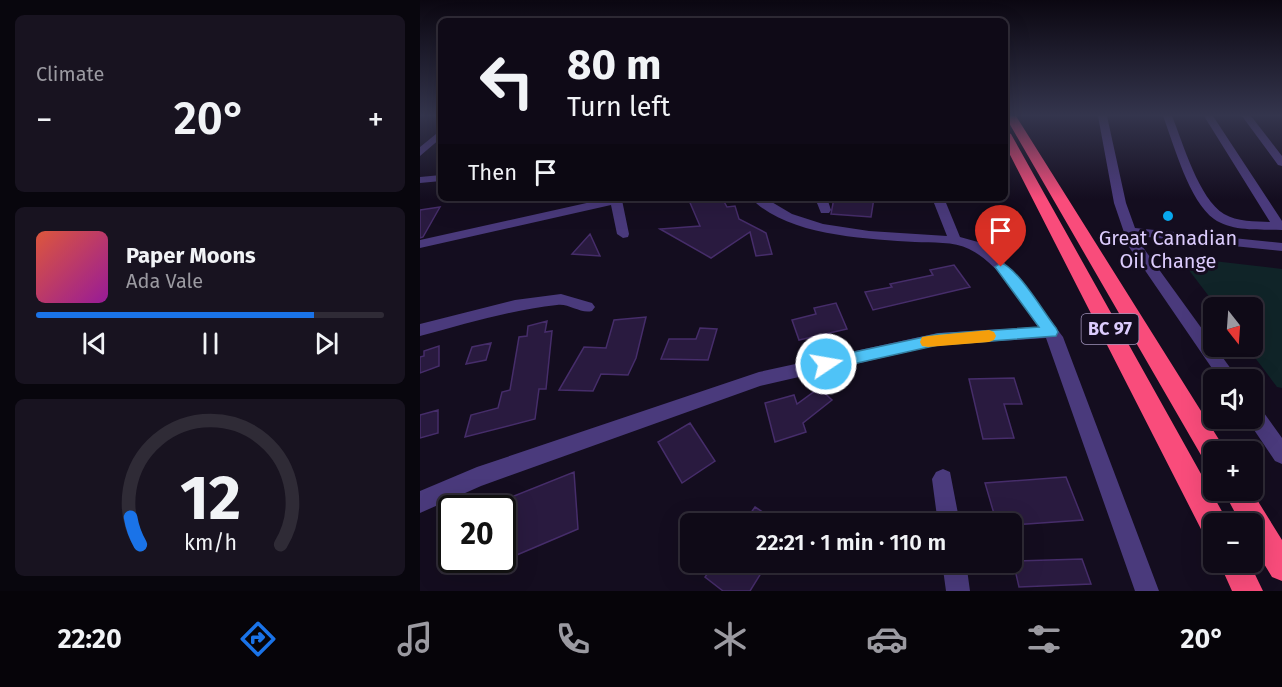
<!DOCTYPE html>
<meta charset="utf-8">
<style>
:root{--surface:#0f0a17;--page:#181320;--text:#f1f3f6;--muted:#9b9aa1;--line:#2f2b36;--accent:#1a73e8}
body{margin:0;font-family:"Fira Sans",sans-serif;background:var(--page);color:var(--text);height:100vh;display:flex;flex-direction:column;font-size:22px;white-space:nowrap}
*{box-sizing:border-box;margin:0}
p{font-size:20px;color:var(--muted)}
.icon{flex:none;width:33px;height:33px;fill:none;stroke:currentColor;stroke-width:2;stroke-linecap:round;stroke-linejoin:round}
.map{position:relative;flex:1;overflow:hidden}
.sheet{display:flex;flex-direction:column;gap:15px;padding:15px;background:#08060d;width:420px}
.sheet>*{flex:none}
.hud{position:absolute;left:18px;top:18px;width:570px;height:183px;border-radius:9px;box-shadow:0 6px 24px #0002,0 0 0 2px var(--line);background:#0f0a17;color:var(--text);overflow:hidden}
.needle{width:39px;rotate:163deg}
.fabs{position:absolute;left:783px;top:297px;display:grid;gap:12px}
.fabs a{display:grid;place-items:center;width:60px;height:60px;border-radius:9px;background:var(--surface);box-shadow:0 6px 24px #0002,0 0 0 2px var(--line);font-size:30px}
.speed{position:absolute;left:18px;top:495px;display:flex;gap:12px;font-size:30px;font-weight:700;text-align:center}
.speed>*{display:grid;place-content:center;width:78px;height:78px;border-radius:50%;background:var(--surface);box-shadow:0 6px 24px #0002,0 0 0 2px var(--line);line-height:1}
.speed .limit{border:3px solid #111;border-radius:9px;background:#fff;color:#111}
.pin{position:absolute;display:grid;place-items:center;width:51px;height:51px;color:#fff;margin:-62px -26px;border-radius:50% 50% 50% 0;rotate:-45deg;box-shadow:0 0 6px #0007}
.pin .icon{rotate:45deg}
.me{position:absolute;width:66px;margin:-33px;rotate:78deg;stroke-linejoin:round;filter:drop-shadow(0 0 4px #0008)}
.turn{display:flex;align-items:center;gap:21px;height:126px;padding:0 30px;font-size:27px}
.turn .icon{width:78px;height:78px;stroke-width:2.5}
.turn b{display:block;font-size:42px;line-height:51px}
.then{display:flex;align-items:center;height:57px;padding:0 30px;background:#0003;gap:12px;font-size:22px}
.big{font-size:45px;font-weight:600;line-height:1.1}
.sheet .tile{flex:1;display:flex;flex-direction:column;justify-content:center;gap:9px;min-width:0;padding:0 21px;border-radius:9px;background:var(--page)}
.sheet .dial{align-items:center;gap:0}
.dial svg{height:156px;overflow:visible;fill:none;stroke:var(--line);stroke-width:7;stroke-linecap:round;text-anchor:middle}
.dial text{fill:var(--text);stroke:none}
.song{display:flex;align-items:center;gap:18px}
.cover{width:72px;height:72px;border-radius:9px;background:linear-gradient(135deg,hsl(10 70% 55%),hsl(300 70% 35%))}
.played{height:6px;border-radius:3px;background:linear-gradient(90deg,var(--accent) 80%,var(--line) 80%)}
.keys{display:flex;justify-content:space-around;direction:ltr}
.heat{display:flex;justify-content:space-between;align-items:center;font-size:33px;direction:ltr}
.trip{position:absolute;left:260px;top:513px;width:342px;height:60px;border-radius:9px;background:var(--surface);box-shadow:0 6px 24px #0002,0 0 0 2px var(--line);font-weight:600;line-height:60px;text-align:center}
.tab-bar{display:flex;height:96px;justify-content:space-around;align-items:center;background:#060409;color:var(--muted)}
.tab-bar .icon{width:42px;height:42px}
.tab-bar .selected{color:var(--accent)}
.tab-bar b{font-size:27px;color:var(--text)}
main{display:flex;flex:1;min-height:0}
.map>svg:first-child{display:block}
.green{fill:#102428}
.building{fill:#291a3f;stroke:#462d6a;stroke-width:1.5}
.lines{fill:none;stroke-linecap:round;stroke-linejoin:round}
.minor{fill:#4a3a7c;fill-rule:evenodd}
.highway{fill:#f94c7b;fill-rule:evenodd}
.route{fill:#4fc3f7;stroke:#337fa1;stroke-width:1.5}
.slow{fill:#f59e0b}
.poi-dot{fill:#08a7ed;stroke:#140d1f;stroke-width:2}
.labels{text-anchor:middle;stroke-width:6;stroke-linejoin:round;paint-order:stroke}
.shield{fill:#140d1f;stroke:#a093ba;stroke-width:1.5}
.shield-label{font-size:18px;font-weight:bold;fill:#dcccfd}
.poi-label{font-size:20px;fill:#dcccfd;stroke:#140d1f}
</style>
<main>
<section class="sheet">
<div class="tile"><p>Climate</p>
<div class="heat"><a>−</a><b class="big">20°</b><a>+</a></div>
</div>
<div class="tile">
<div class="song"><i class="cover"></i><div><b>Paper Moons</b><p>Ada Vale</p></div></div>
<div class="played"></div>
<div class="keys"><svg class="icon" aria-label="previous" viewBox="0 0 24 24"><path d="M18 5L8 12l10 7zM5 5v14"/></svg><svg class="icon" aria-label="pause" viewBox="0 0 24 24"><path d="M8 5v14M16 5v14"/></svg><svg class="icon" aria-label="next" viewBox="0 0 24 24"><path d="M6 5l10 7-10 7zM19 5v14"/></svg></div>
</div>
<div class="tile dial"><svg viewBox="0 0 100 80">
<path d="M14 69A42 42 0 1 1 86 69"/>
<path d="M14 69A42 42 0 0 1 9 55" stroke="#1a73e8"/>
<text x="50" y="56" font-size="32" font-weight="700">12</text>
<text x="50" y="72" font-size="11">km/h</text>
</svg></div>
</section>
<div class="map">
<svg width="862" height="591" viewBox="0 0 862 591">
<rect width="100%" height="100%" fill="#140d1f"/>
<path class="green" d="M 759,257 L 862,269 L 862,388 L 857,387 L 827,347 L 832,346 L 832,308 L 797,307 Z"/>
<path class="building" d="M 268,198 L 302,198 L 307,207 L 315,206 L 319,219 L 346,233 L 352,254 L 336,256 L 330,232 L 291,258 L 240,229 L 280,226 Z
M 414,198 L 454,198 L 451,217 L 411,214 Z
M 20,207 L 3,237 L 0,238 L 0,210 Z
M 170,234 L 180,256 L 152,254 Z
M 534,265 L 550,287 L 453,310 L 445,292 L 472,287 L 470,284 L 513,275 L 510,270 Z
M 416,303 L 427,329 L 379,340 L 372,320 L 396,314 L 394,308 Z
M 226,317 L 216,358 L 208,375 L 181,374 L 173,391 L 139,390 L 164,347 L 186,348 L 194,320 Z
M 127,321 L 125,332 L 132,331 L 126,389 L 119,389 L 115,419 L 45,437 L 51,415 L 78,408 L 82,392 L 90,390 L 99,337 L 107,336 L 108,326 Z
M 280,328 L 297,329 L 288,360 L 241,359 L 249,339 L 276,339 Z
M 71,343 L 66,360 L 46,364 L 52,347 Z
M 19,346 L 19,366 L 0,373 L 0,357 L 4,356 L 4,351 Z
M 594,378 L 602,404 L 584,404 L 594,438 L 563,439 L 549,379 Z
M 399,388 L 412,400 L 383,423 L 386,432 L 355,442 L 345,403 L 374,395 L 377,404 Z
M 18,410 L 18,433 L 0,438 L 0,415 Z
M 270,423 L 295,461 L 262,483 L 238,442 Z
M 154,472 L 158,529 L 92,557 L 94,496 Z
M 646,477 L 663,520 L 591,525 L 591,524 L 577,524 L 565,483 Z
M 335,507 L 361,524 L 323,524 Z
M 662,559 L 671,584 L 599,587 L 593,561 Z
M 296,562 L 348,562 L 330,591 L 303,591 L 285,577 Z"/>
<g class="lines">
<path class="minor" d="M 678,116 L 687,116 L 706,203 L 715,228 L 862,243 L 862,251 L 718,236 L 722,246 L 819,380 L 800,380 L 709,247 L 694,203 Z
M 743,116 L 752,116 C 763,143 779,199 804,214 C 817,222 835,221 850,222 L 784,116 L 793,116 L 862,221 L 862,230 C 841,229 812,232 794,219 C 769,201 754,145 743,116 Z
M 822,116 L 831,116 L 862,156 L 862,166 L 858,165 Z
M 21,130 L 21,138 L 0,156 L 0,147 Z
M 21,175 L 21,181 L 0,183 L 0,177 Z
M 189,198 L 201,198 L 202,200 L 209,234 L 208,237 L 203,238 L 197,234 L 191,205 L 0,248 L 0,240 Z
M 331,198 L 345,198 L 372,214 L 403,224 L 449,231 L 527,236 L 512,198 L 524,198 L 540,237 L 558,242 L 575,253 L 597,276 L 643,337 L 739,591 L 715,591 L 626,338 L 518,345 L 340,386 L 61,486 L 0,513 L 0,491 L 57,467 L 339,372 L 518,333 L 618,327 C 599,300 580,264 549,249 C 534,241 512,243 495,242 C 447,239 366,236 331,198 Z
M 395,198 L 407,198 L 411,210 L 409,213 L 401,213 Z
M 141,294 L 172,303 L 175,307 L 172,311 C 160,314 149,303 137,305 C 90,310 45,324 0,336 L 0,324 L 95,300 Z
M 832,404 L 839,406 L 862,438 L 862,464 L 855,461 L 826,418 L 832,418 Z
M 523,469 L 530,472 L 540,524 L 518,524 L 512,479 L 516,472 Z
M 522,562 L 546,562 L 550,591 L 526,591 Z"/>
<path class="highway" d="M 585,116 L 596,116 L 803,446 L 805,452 L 794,452 L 794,465 L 785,462 Z
M 585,131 L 591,134 L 804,515 L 807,524 L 794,524 L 794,538 L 784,535 L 585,145 Z
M 803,490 L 831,490 L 862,540 L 862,581 L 852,577 L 832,544 L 832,524 L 821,524 Z
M 799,562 L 829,562 L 843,591 L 812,591 Z"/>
</g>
<linearGradient id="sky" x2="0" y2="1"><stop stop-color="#0b0711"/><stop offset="0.58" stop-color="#34354d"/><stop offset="1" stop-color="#34354d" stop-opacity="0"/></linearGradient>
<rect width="862" height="199" fill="url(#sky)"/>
<path class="route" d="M 581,263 C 598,268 624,313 636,328 L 638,332 L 636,336 L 518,345 L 406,370 L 400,368 L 398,364 L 400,360 L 406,358 L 518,334 L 619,327 L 575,267 Z"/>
<path class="slow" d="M 569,330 L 574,332 L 576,336 L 574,340 L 569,342 L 508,347 L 502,346 L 500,342 L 502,337 L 508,336 Z"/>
<circle class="poi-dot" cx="748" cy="216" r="6"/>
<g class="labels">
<rect class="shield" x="661.5" y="314" width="57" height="30" rx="4.5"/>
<g class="shield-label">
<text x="690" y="335">BC 97</text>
</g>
<g class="poi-label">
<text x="748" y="245">Great Canadian<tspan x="748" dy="23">Oil Change</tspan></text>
</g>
</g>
</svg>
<div class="fabs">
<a><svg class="needle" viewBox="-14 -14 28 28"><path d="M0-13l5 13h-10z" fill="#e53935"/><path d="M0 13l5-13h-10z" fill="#9b9aa1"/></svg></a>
<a><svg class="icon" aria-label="sound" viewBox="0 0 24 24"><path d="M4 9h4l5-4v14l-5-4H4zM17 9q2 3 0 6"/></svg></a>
<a>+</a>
<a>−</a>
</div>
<div class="speed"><div class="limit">20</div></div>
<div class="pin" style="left:581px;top:267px;background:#d93025"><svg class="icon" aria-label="arrive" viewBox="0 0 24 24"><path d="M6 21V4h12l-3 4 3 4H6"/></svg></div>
<svg class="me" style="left:406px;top:364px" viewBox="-20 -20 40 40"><circle r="17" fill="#4fc3f7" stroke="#fff" stroke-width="3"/><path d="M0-11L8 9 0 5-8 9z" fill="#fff"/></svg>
<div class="trip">22:21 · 1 min · 110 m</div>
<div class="hud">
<div class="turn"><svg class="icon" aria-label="left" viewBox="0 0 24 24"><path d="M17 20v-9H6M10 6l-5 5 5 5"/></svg><div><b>80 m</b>Turn left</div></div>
<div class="then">Then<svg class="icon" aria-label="arrive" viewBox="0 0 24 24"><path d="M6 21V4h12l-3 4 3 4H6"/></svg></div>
</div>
</div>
</main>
<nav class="tab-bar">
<b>22:20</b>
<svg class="icon selected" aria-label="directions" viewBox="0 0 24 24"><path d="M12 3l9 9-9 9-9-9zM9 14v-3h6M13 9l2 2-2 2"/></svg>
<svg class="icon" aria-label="music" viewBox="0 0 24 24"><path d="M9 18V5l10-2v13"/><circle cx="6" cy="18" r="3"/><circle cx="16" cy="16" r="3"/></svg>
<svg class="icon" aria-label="phone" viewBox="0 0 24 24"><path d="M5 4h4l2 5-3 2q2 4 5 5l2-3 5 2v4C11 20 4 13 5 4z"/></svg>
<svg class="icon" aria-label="climate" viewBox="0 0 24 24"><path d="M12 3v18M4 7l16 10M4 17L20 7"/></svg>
<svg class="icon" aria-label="car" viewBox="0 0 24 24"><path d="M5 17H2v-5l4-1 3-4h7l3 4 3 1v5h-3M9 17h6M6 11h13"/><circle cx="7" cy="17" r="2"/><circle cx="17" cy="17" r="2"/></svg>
<svg class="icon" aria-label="filters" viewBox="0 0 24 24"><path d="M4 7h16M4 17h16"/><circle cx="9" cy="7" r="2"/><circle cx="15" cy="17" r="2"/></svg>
<b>20°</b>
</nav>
